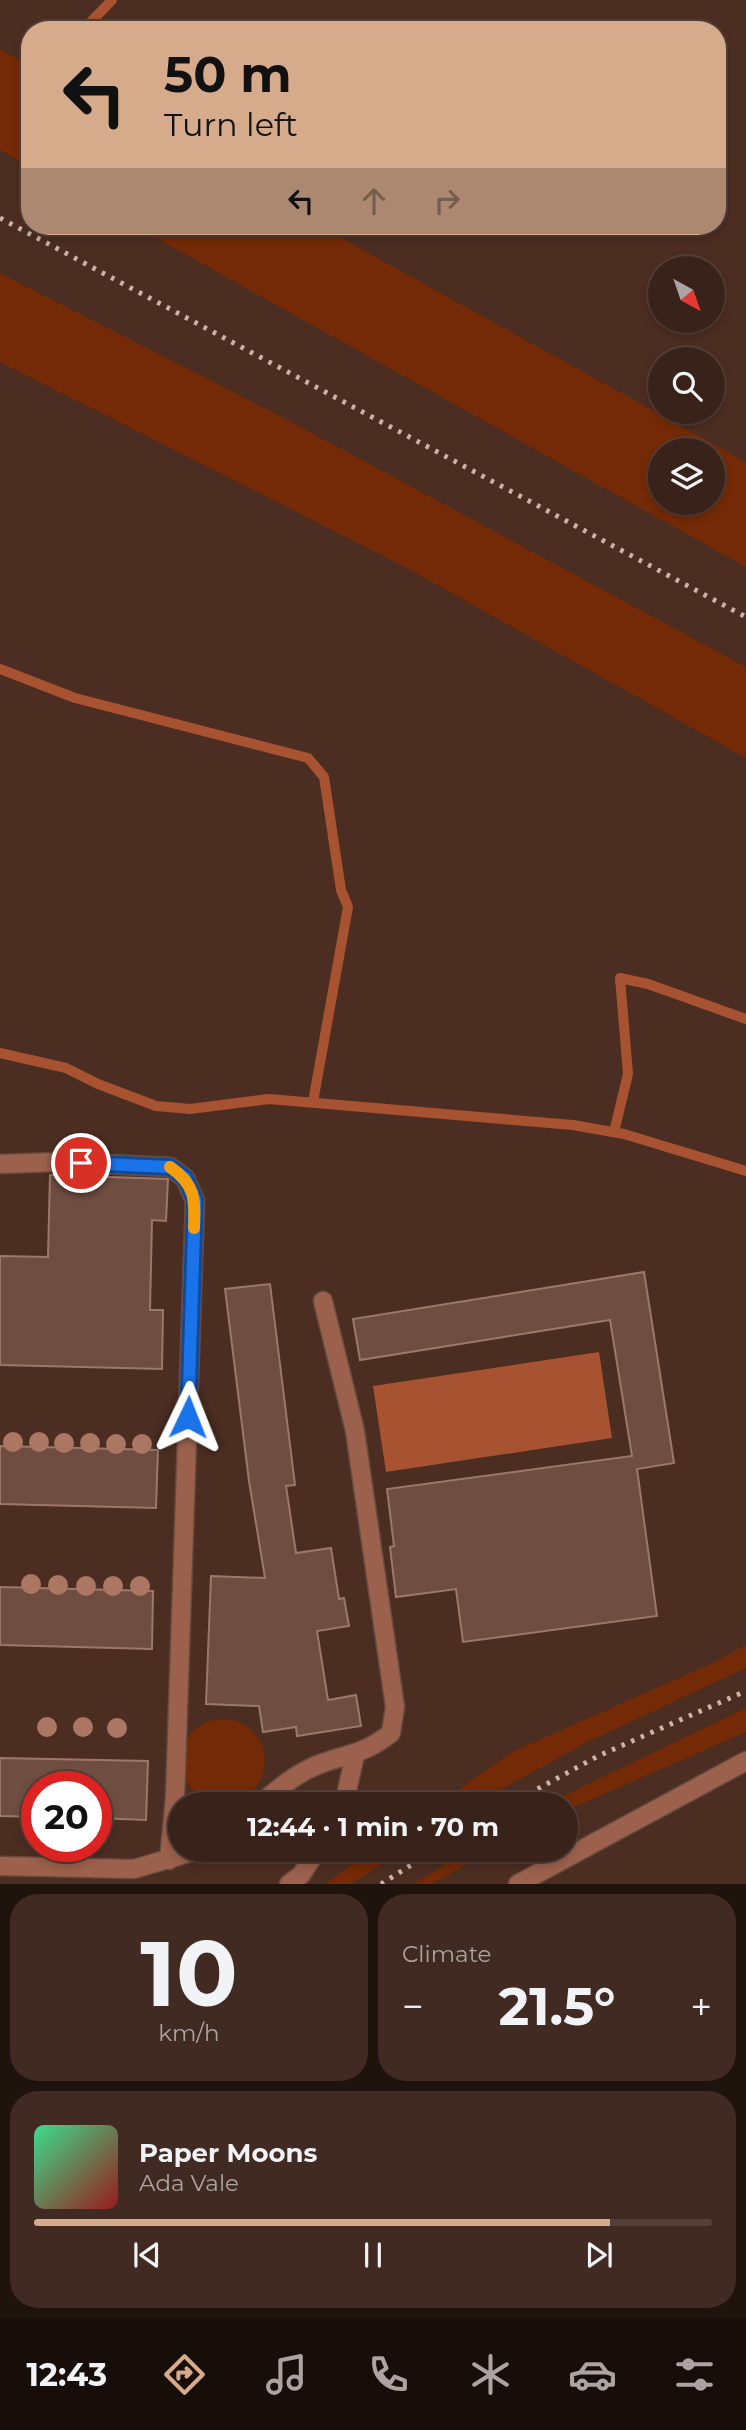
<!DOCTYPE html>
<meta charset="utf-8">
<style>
:root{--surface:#392219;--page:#402a22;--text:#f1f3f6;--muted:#aba4a2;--line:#533f38;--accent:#d6ab8b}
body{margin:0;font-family:Montserrat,sans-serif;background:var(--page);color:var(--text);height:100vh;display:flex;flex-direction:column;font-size:26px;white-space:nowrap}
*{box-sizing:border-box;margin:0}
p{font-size:23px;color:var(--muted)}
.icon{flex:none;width:38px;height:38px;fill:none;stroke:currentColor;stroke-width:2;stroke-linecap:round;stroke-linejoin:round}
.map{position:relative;height:1884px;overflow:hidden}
.sheet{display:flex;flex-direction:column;gap:10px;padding:10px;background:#1f130e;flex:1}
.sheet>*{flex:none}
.hud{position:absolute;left:21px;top:21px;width:705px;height:214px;border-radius:28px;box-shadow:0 4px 10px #0003,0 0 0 2px var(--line);background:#d6ab8b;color:#111;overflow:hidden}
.needle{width:46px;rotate:140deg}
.controls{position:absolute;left:648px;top:256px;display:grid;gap:14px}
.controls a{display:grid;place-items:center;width:77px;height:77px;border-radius:50%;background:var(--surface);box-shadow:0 4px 10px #0003,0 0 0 2px var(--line);font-size:35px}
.speed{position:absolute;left:21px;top:1771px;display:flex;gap:14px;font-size:35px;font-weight:700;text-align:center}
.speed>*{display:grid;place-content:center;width:91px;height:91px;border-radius:50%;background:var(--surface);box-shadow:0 4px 10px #0003,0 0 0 2px var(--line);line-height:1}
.speed .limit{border:10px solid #d22;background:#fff;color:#111}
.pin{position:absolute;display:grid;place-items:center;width:60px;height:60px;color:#fff;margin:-30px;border:4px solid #fff;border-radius:50%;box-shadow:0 2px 7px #0007}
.me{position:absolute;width:77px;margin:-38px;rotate:2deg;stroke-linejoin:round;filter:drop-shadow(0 0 5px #0008)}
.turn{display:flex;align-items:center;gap:24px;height:147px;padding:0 28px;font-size:32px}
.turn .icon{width:91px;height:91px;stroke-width:2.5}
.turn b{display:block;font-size:49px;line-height:60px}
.lanes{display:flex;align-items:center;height:66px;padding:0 28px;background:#0003;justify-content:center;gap:35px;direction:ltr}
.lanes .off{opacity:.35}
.big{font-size:52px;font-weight:700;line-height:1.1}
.sheet .card{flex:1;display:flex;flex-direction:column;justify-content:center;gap:10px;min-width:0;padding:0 24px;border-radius:28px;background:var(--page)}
.sheet .dial{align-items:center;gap:0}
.dial b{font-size:91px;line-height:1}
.song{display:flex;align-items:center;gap:21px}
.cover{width:84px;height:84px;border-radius:10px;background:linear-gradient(135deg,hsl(150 70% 55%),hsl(0 70% 35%))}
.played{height:7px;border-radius:4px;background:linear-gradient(90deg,var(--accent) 85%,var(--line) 85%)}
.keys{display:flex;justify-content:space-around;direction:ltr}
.heat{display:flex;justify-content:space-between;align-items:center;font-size:38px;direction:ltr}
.sheet .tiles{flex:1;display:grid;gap:10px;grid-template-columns:1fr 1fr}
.card:last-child{grid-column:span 2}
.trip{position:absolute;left:168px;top:1792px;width:410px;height:70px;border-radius:35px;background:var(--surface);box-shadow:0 4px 10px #0003,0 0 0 2px var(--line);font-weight:700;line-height:70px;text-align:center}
.tab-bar{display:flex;height:112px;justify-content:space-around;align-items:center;background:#170e0a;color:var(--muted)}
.tab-bar .icon{width:49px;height:49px}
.tab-bar .selected{color:var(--accent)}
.tab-bar b{font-size:32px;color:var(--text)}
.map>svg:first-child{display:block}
.green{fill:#742a06;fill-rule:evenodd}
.water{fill:#a75230}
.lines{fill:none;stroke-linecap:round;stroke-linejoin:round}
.stream{stroke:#a75230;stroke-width:10}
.building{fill:#6f4d41;stroke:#9c786b;stroke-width:2}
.minor-casing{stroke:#674a3f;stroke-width:21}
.minor{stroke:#9b614c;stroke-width:18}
.rail{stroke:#cab3aa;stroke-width:5;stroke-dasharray:3.5 7;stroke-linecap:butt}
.tree{fill:#ab7662}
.route-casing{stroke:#114b97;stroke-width:18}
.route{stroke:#1a73e8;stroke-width:12}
.slow{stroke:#f59e0b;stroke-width:12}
</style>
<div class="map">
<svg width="746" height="1884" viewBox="0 0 746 1884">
<rect width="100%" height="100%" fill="#4c2d21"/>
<path class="green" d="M 0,49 L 30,65 L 30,167 L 0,150 Z
M 135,226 L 320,226 L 746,462 L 746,567 ZM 660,450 L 712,450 L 712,502 L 660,502 Z
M 0,273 L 284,418 L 746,667 L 746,758 L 409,569 L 0,362 Z
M 746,1645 L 746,1668 L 585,1743 L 475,1804 L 438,1804 L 512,1752 L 713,1663 Z
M 746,1708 L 746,1732 L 565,1811 L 565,1804 L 547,1804 Z
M181 1761a42 42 0 1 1 84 0a42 42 0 1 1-84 0Z
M 373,1850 L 404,1850 L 351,1884 L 325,1884 Z
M 469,1850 L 492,1850 L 432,1884 L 413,1884 Z"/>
<path class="water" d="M 599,1352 L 612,1438 L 386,1472 L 373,1386 Z"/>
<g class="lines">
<path class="stream" d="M 83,30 L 112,0
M 0,669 L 75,698 L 308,758 L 324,777 L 341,890 L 348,907 L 313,1102
M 0,1053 L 66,1068 L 98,1084 L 156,1106 L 190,1109 L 269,1099 L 573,1125 L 624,1134 L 746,1171
M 614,1132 L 628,1074 L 620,978 L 648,984 L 746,1019"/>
</g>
<path class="building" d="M 50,1175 L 168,1179 L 166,1221 L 152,1220 L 150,1310 L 163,1310 L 162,1369 L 0,1365 L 0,1256 L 48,1257 Z
M 644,1272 L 674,1463 L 637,1469 L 657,1616 L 463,1642 L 456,1589 L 396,1597 L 390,1547 L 394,1546 L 387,1489 L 632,1456 L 610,1320 L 360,1360 L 353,1319 Z
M 270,1284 L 295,1485 L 286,1486 L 296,1553 L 331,1548 L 339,1599 L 344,1598 L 349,1626 L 317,1631 L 328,1700 L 356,1695 L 361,1726 L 297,1736 L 296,1727 L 263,1732 L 259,1706 L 206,1704 L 211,1576 L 265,1578 L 249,1481 L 225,1289 Z
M 0,1446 L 158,1450 L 156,1508 L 0,1504 Z
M 0,1587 L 153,1591 L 152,1649 L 0,1645 Z
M 0,1758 L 148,1761 L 146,1820 L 96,1818 L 96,1787 L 37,1787 L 37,1817 L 0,1816 Z"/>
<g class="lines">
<defs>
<path id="minor" d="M 0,1164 L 58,1162 L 170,1167 L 185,1178 L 195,1201 L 175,1797 L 169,1860
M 261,1804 C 277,1789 294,1775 315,1766 C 346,1753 362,1756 391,1733 L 395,1707 L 355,1431 L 323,1301
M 344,1804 L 355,1755
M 0,1866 L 134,1869 L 198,1850
M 289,1884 L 301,1875 L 317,1850
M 518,1884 L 746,1761"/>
</defs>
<use href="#minor" class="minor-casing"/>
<use href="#minor" class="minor"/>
<path class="rail" d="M 0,218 L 746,617
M 510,1804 L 598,1756 L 746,1691
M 381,1884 L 435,1850"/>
</g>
<g class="tree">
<circle cx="13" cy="1442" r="10"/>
<circle cx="39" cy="1442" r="10"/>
<circle cx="64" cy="1443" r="10"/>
<circle cx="90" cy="1443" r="10"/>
<circle cx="116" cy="1444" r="10"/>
<circle cx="142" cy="1444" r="10"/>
<circle cx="31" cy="1584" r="10"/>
<circle cx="58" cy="1585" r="10"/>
<circle cx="86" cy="1586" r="10"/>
<circle cx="113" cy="1586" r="10"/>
<circle cx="140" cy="1586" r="10"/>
<circle cx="47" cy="1727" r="10"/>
<circle cx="83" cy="1727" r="10"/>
<circle cx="117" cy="1728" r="10"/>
</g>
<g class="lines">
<defs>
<path id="route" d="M 81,1163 L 170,1167 L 185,1178 L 195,1200 L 188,1417"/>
</defs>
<use href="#route" class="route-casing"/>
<use href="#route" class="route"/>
<path class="slow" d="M 170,1167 C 196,1185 195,1199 194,1228"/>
</g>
</svg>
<div class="controls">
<a><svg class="needle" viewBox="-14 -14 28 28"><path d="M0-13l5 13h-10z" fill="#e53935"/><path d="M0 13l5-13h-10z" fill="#aba4a2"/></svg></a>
<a><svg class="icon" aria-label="search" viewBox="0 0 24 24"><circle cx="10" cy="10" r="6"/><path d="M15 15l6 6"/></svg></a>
<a><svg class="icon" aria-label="layers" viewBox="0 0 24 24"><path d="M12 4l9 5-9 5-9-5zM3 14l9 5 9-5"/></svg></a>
</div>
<div class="speed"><div class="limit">20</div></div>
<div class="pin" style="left:81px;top:1163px;background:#d93025"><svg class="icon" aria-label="arrive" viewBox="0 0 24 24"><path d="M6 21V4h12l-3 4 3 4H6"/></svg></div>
<svg class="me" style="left:188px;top:1417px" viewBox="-20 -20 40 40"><path d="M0-17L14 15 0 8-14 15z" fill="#1a73e8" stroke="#fff" stroke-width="4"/></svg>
<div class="trip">12:44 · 1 min · 70 m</div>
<div class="hud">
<div class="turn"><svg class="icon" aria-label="left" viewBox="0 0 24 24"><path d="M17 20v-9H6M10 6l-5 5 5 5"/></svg><div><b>50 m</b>Turn left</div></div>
<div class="lanes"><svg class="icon" aria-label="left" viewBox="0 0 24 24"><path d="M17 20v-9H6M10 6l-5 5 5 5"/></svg><svg class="icon off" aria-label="ahead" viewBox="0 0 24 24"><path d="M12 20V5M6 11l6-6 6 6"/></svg><svg class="icon off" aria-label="right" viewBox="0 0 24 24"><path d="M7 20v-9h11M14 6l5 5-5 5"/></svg></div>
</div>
</div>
<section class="sheet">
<div class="tiles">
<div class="card dial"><b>10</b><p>km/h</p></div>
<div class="card"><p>Climate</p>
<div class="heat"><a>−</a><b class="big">21.5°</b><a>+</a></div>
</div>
<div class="card">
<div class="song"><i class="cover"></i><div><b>Paper Moons</b><p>Ada Vale</p></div></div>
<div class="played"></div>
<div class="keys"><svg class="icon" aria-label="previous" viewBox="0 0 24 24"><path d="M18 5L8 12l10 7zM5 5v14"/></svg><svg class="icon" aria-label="pause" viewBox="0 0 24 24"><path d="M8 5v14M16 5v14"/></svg><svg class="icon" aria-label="next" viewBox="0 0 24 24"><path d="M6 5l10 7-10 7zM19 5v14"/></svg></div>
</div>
</div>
</section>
<nav class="tab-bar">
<b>12:43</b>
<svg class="icon selected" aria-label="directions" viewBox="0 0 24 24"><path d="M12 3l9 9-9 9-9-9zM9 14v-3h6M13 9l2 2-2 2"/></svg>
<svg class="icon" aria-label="music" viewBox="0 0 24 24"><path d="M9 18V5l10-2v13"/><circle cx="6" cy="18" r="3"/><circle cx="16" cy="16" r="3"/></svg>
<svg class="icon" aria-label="phone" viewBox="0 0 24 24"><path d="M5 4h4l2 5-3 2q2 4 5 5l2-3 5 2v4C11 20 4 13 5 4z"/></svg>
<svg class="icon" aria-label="climate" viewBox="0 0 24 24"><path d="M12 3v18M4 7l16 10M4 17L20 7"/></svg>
<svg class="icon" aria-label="car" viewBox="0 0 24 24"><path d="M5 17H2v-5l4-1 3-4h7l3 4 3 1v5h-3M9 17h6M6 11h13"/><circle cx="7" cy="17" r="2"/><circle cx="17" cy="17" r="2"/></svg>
<svg class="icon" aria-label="filters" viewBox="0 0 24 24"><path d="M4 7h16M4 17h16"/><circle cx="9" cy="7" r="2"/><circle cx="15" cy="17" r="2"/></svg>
</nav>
